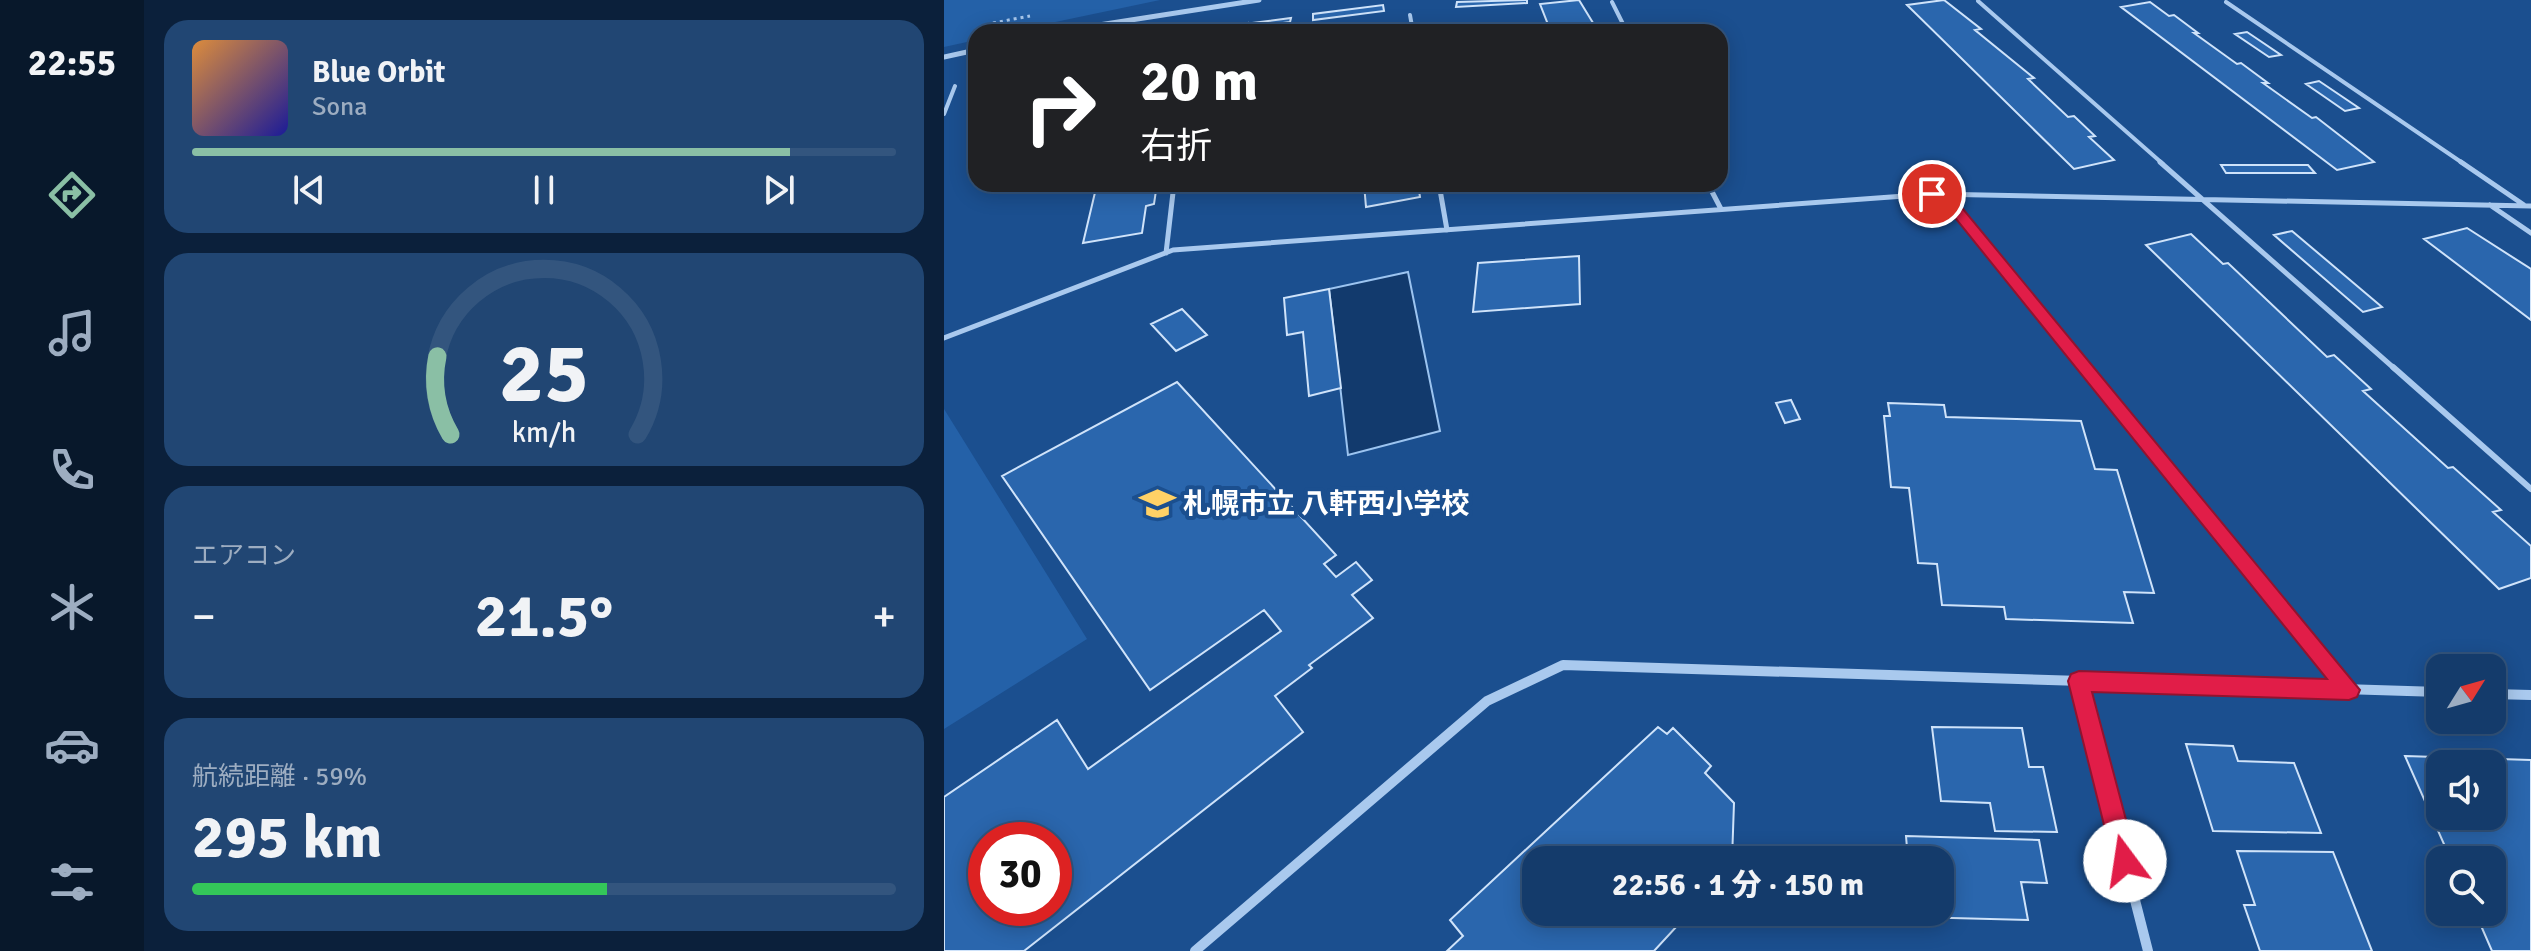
<!DOCTYPE html>
<html lang="ja">
<meta charset="utf-8">
<style>
:root{--surface:#143b6b;--page:#214673;--text:#f1f3f6;--muted:#9dadc1;--line:#33557e;--accent:#8abfa5}
body{margin:0;font-family:Signika,"Noto Sans JP",sans-serif;background:var(--page);color:var(--text);height:100vh;display:flex;flex-direction:column;font-size:30px;white-space:nowrap}
*{box-sizing:border-box;margin:0}
p{font-size:26px;color:var(--muted)}
.icon{flex:none;width:44px;height:44px;fill:none;stroke:currentColor;stroke-width:2;stroke-linecap:round;stroke-linejoin:round}
.map{position:relative;flex:1;overflow:hidden}
.panel{display:flex;flex-direction:column;gap:20px;padding:20px;background:#0b203b;width:800px}
.panel>*{flex:none}
.top-card{position:absolute;left:24px;top:24px;width:760px;height:168px;border-radius:24px;box-shadow:0 4px 20px #0003,0 0 0 2px var(--line);background:#202124;color:#fff;overflow:hidden}
.needle{width:52px;rotate:53deg}
.fabs{position:absolute;left:1482px;top:654px;display:grid;gap:16px}
.fabs a{display:grid;place-items:center;width:80px;height:80px;border-radius:16px;background:var(--surface);box-shadow:0 4px 20px #0003,0 0 0 2px var(--line);font-size:40px}
.speed{position:absolute;left:24px;top:822px;display:flex;gap:16px;font-size:40px;font-weight:700;text-align:center}
.speed>*{display:grid;place-content:center;width:104px;height:104px;border-radius:50%;background:var(--surface);box-shadow:0 4px 20px #0003,0 0 0 2px var(--line);line-height:1}
.speed .limit{border:12px solid #d22;background:#fff;color:#111}
.pin{position:absolute;display:grid;place-items:center;width:68px;height:68px;color:#fff;margin:-34px;border:4px solid #fff;border-radius:50%;box-shadow:0 2px 8px #0007}
.me{position:absolute;width:88px;margin:-44px;rotate:346deg;stroke-linejoin:round;filter:drop-shadow(0 0 6px #0008)}
.turn{display:flex;align-items:center;gap:28px;height:168px;padding:0 40px;font-size:36px}
.turn .icon{width:104px;height:104px;stroke-width:2.5}
.turn b{display:block;font-size:56px;line-height:68px}
.big{font-size:60px;font-weight:800;line-height:1.1}
.panel .tile{flex:1;display:flex;flex-direction:column;justify-content:center;gap:12px;min-width:0;padding:0 28px;border-radius:24px;background:var(--page)}
.panel .dial{align-items:center;gap:0}
.dial svg{height:208px;overflow:visible;fill:none;stroke:var(--line);stroke-width:7;stroke-linecap:round;text-anchor:middle}
.dial text{fill:var(--text);stroke:none}
.song{display:flex;align-items:center;gap:24px}
.cover{width:96px;height:96px;border-radius:12px;background:linear-gradient(135deg,hsl(30 70% 55%),hsl(240 70% 35%))}
.played{height:8px;border-radius:4px;background:linear-gradient(90deg,var(--accent) 85%,var(--line) 85%)}
.keys{display:flex;justify-content:space-around;direction:ltr}
.heat{display:flex;justify-content:space-between;align-items:center;font-size:44px;direction:ltr}
.charge{height:12px;border-radius:6px;background:linear-gradient(90deg,#34c759 59%,var(--line) 0)}
.trip{position:absolute;left:578px;top:846px;width:432px;height:80px;border-radius:24px;background:var(--surface);box-shadow:0 4px 20px #0003,0 0 0 2px var(--line);font-weight:800;line-height:80px;text-align:center}
main{display:flex;flex:1;min-height:0}
.tabs{display:flex;flex-direction:column;width:144px;justify-content:space-around;align-items:center;background:#08182b;color:var(--muted)}
.tabs .icon{width:56px;height:56px}
.tabs .active{color:var(--accent)}
.tabs b{font-size:36px;color:var(--text)}
.map>svg:first-child{display:block}
.green{fill:#2461a8}
.water{fill:#123a6d;stroke:#9cc4f0;stroke-width:2}
.building{fill:#2a66ad;stroke:#cfe3fa;stroke-width:2;fill-rule:evenodd}
.lines{fill:none;stroke-linecap:round;stroke-linejoin:round}
.path{stroke:#a9c9ee;stroke-width:3;stroke-dasharray:3 4;stroke-linecap:butt}
.service-far3{stroke:#a9c9ee;stroke-width:4}
.service-far2{stroke:#a9c9ee;stroke-width:5}
.service-far1{stroke:#a9c9ee;stroke-width:6}
.service{stroke:#a9c9ee;stroke-width:8}
.minor-far1{stroke:#a9c9ee;stroke-width:5}
.minor{stroke:#a9c9ee;stroke-width:10}
.route{fill:#e11d48;stroke:#92132f;stroke-width:2}
.labels{text-anchor:middle;stroke-width:8;stroke-linejoin:round;paint-order:stroke}
.poi-label{font-size:28px;font-weight:bold;fill:#fff;stroke:#1b4f8f;text-anchor:start}
</style>
<main>
<nav class="tabs">
<b>22:55</b>
<svg class="icon active" aria-label="directions" viewBox="0 0 24 24"><path d="M12 3l9 9-9 9-9-9zM9 14v-3h6M13 9l2 2-2 2"/></svg>
<svg class="icon" aria-label="music" viewBox="0 0 24 24"><path d="M9 18V5l10-2v13"/><circle cx="6" cy="18" r="3"/><circle cx="16" cy="16" r="3"/></svg>
<svg class="icon" aria-label="phone" viewBox="0 0 24 24"><path d="M5 4h4l2 5-3 2q2 4 5 5l2-3 5 2v4C11 20 4 13 5 4z"/></svg>
<svg class="icon" aria-label="climate" viewBox="0 0 24 24"><path d="M12 3v18M4 7l16 10M4 17L20 7"/></svg>
<svg class="icon" aria-label="car" viewBox="0 0 24 24"><path d="M5 17H2v-5l4-1 3-4h7l3 4 3 1v5h-3M9 17h6M6 11h13"/><circle cx="7" cy="17" r="2"/><circle cx="17" cy="17" r="2"/></svg>
<svg class="icon" aria-label="filters" viewBox="0 0 24 24"><path d="M4 7h16M4 17h16"/><circle cx="9" cy="7" r="2"/><circle cx="15" cy="17" r="2"/></svg>
</nav>
<section class="panel">
<div class="tile">
<div class="song"><i class="cover"></i><div><b>Blue Orbit</b><p>Sona</p></div></div>
<div class="played"></div>
<div class="keys"><svg class="icon" aria-label="previous" viewBox="0 0 24 24"><path d="M18 5L8 12l10 7zM5 5v14"/></svg><svg class="icon" aria-label="pause" viewBox="0 0 24 24"><path d="M8 5v14M16 5v14"/></svg><svg class="icon" aria-label="next" viewBox="0 0 24 24"><path d="M6 5l10 7-10 7zM19 5v14"/></svg></div>
</div>
<div class="tile dial"><svg viewBox="0 0 100 80">
<path d="M14 69A42 42 0 1 1 86 69"/>
<path d="M14 69A42 42 0 0 1 9 39" stroke="#8abfa5"/>
<text x="50" y="56" font-size="32" font-weight="700">25</text>
<text x="50" y="72" font-size="11">km/h</text>
</svg></div>
<div class="tile"><p>エアコン</p>
<div class="heat"><a>−</a><b class="big">21.5°</b><a>+</a></div>
</div>
<div class="tile"><p>航続距離 · 59%</p><b class="big">295 km</b><div class="charge"></div></div>
</section>
<div class="map">
<svg width="1587" height="951" viewBox="0 0 1587 951">
<rect width="100%" height="100%" fill="#1b4f8f"/>
<path class="green" d="M 0,0 L 216,0 L 64,32 L 32,32 L 32,40 L 0,47 Z
M 0,409 L 143,639 L 0,729 Z"/>
<path class="water" d="M 464,272 L 496,431 L 404,455 L 385,289 Z"/>
<path class="building" d="M 583,0 L 583,3 L 512,7 L 513,2 Z
M 635,0 L 654,31 L 607,32 L 596,4 Z
M 1000,0 L 1037,29 L 1031,30 L 1090,78 L 1084,79 L 1124,117 L 1130,116 L 1151,136 L 1145,137 L 1170,160 L 1130,169 L 963,5 Z
M 1206,2 L 1225,16 L 1230,15 L 1254,33 L 1250,33 L 1293,64 L 1297,63 L 1324,83 L 1319,83 L 1368,118 L 1372,117 L 1430,162 L 1393,170 L 1177,7 Z
M 439,5 L 440,11 L 369,20 L 369,14 Z
M 347,18 L 346,22 L 309,27 L 309,23 Z
M 304,23 L 304,27 L 266,32 L 266,29 Z
M 446,23 L 448,32 L 406,32 L 405,28 Z
M 1303,32 L 1337,55 L 1325,57 L 1291,34 Z
M 1375,81 L 1415,108 L 1401,111 L 1362,84 Z
M 1277,165 L 1364,165 L 1371,173 L 1282,173 Z
M 153,184 L 213,184 L 210,204 L 202,206 L 198,233 L 139,243 Z
M 420,184 L 474,184 L 476,197 L 422,207 Z
M 1523,228 L 1587,269 L 1587,320 L 1480,239 Z
M 1348,231 L 1438,307 L 1419,312 L 1330,235 Z
M 1247,234 L 1279,264 L 1284,263 L 1383,357 L 1390,355 L 1427,389 L 1419,391 L 1504,468 L 1509,467 L 1557,510 L 1549,512 L 1587,546 L 1587,578 L 1555,589 L 1202,245 Z
M 635,256 L 636,304 L 529,312 L 534,263 Z
M 385,289 L 397,388 L 365,396 L 359,332 L 343,335 L 340,298 Z
M 238,309 L 263,335 L 232,351 L 207,324 Z
M 233,382 L 392,555 L 380,564 L 392,577 L 412,562 L 428,580 L 408,595 L 429,618 L 365,665 L 368,668 L 331,696 L 359,732 L 80,951 L 0,951 L 0,797 L 113,720 L 144,769 L 337,631 L 320,610 L 206,690 L 58,476 ZM 42,840 L 110,840 L 110,908 L 42,908 Z
M 847,400 L 856,419 L 841,423 L 832,403 Z
M 944,403 L 1000,405 L 1002,417 L 1137,421 L 1151,469 L 1173,470 L 1210,593 L 1180,592 L 1189,623 L 1062,619 L 1060,607 L 998,605 L 993,564 L 974,563 L 965,488 L 947,487 L 940,416 L 946,416 Z
M 714,727 L 723,734 L 729,728 L 767,766 L 761,773 L 790,803 L 788,860 L 592,860 L 592,912 L 746,912 L 710,951 L 503,951 L 519,936 L 506,920 Z
M 988,727 L 1078,728 L 1085,767 L 1099,767 L 1113,832 L 1051,831 L 1046,803 L 997,801 Z
M 1242,744 L 1289,746 L 1294,761 L 1350,763 L 1377,833 L 1269,831 Z
M 1461,756 L 1587,760 L 1587,951 L 1548,951 L 1531,912 L 1548,912 L 1548,860 L 1507,860 ZM 1496,764 L 1548,764 L 1548,816 L 1496,816 Z
M 962,836 L 1095,840 L 1103,883 L 1077,882 L 1084,920 L 970,917 L 970,912 L 996,912 L 996,860 L 964,860 Z
M 1293,851 L 1389,852 L 1428,951 L 1316,951 L 1300,905 L 1311,905 Z"/>
<g class="lines">
<path class="path" d="M 49,23 L 86,16"/>
<path class="service-far3" d="M 1034,1 L 1219,164
M 668,2 L 683,32
M 1282,2 L 1520,164
M 466,15 L 469,32
M 0,114 L 11,86"/>
<path class="service-far2" d="M 1216,162 L 1451,369
M 1517,162 L 1580,205
M 495,184 L 503,230
M 764,184 L 777,209
M 1000,195 L 1142,369
M 1546,205 L 1587,233
M 222,253 L 230,184
M 0,338 L 229,250 L 988,194 L 1587,206"/>
<path class="service-far1" d="M 1141,367 L 1354,627
M 1449,367 L 1587,489"/>
<path class="service" d="M 1352,625 L 1405,690"/>
<path class="minor-far1" d="M 110,32 L 315,0
M 0,57 L 32,50"/>
<path class="minor" d="M 1135,681 L 1204,951
M 1548,694 L 1587,695
M 251,951 L 543,701 L 619,665 L 1496,692"/>
</g>
<path class="route" d="M 988,190 L 1005,192 L 1416,690 L 1413,697 L 1405,700 L 1148,692 L 1193,861 L 1189,870 L 1181,873 L 1172,870 L 1169,861 L 1124,681 L 1127,674 L 1135,671 L 1383,679 L 996,199 L 983,197 L 981,194 Z"/>
<defs>
<symbol id="school-bare" viewBox="-9 -9 18 18"><path d="M0-5L7-2L0 1L-7-2ZM-4 1L0 2.5L4 1V4Q0 6-4 4Z" fill="#ffd166" stroke="#1b4f8f" stroke-width="2.5" paint-order="stroke"/></symbol>
</defs>
<g fill-rule="evenodd">
<use href="#school-bare" x="188" y="478" width="51" height="51"/>
</g>
<g class="labels">
<g class="poi-label">
<text x="239" y="513">札幌市立 八軒西小学校</text>
</g>
</g>
</svg>
<div class="fabs">
<a><svg class="needle" viewBox="-14 -14 28 28"><path d="M0-13l5 13h-10z" fill="#e53935"/><path d="M0 13l5-13h-10z" fill="#9dadc1"/></svg></a>
<a><svg class="icon" aria-label="sound" viewBox="0 0 24 24"><path d="M4 9h4l5-4v14l-5-4H4zM17 9q2 3 0 6"/></svg></a>
<a><svg class="icon" aria-label="search" viewBox="0 0 24 24"><circle cx="10" cy="10" r="6"/><path d="M15 15l6 6"/></svg></a>
</div>
<div class="speed"><div class="limit">30</div></div>
<div class="pin" style="left:988px;top:194px;background:#d93025"><svg class="icon" aria-label="arrive" viewBox="0 0 24 24"><path d="M6 21V4h12l-3 4 3 4H6"/></svg></div>
<svg class="me" style="left:1181px;top:861px" viewBox="-20 -20 40 40"><circle r="19" fill="#fff"/><path d="M0-13L10 11 0 6-10 11z" fill="#e11d48"/></svg>
<div class="trip">22:56 · 1 分 · 150 m</div>
<div class="top-card">
<div class="turn"><svg class="icon" aria-label="right" viewBox="0 0 24 24"><path d="M7 20v-9h11M14 6l5 5-5 5"/></svg><div><b>20 m</b>右折</div></div>
</div>
</div>
</main>
